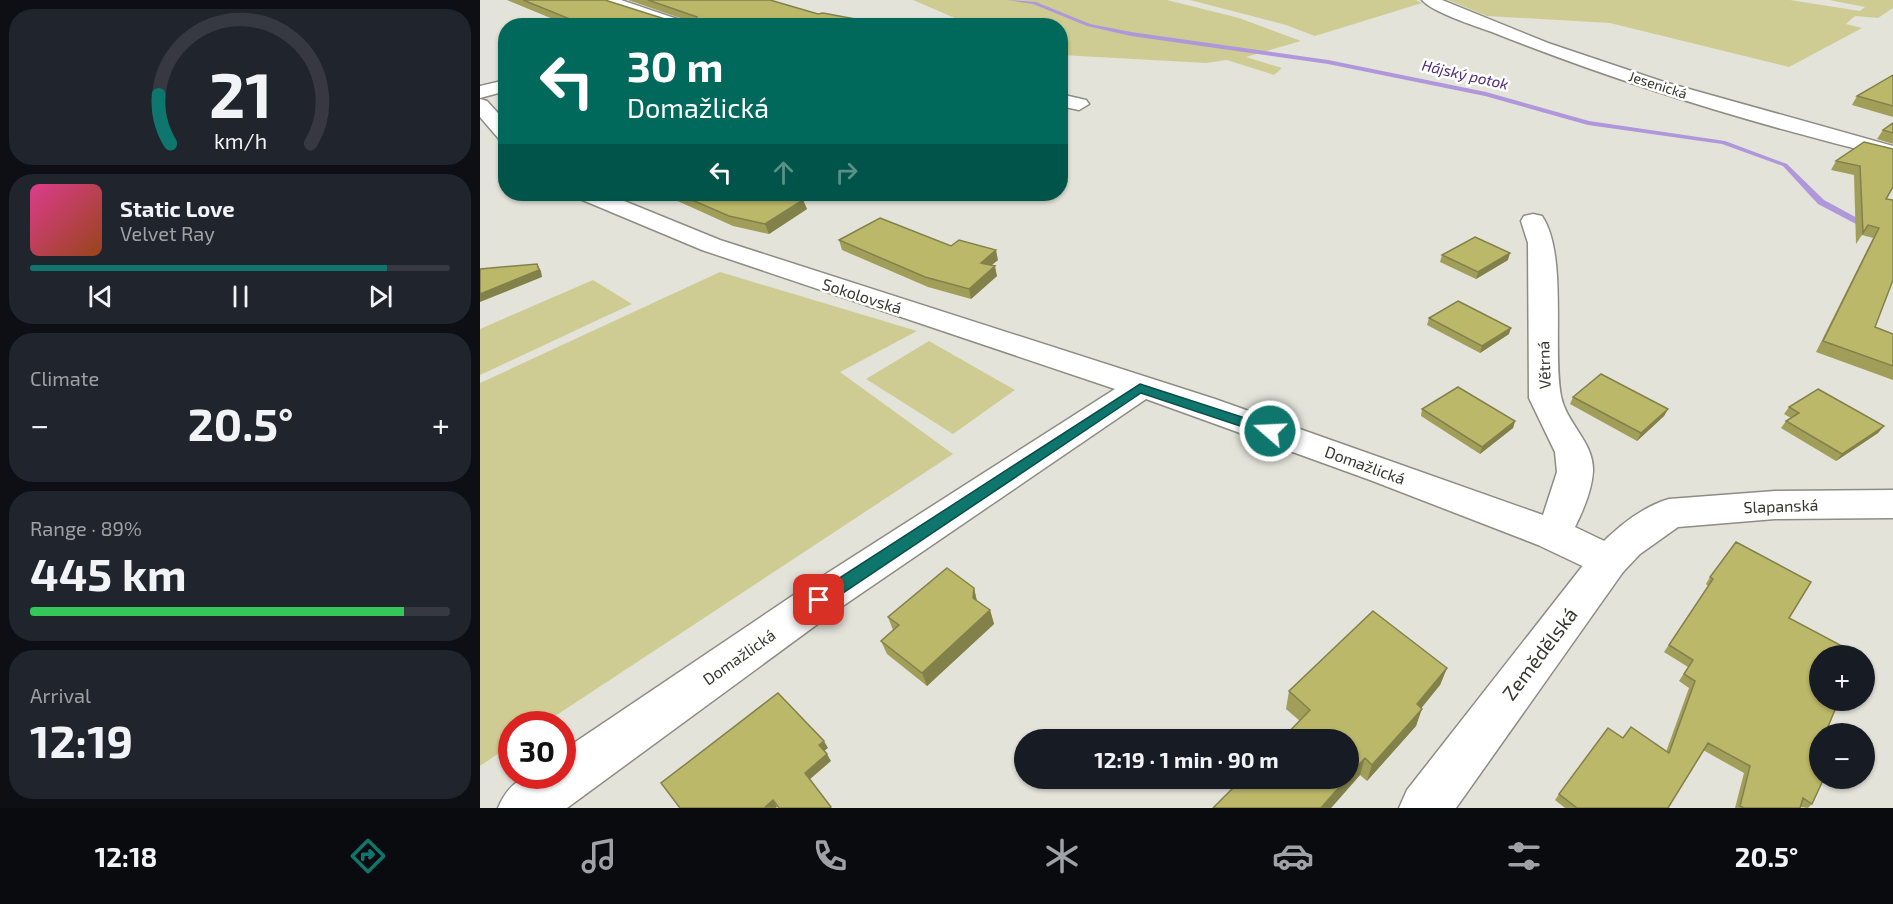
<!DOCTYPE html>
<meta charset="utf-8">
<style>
:root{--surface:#171b24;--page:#20242c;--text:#f1f3f6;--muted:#9ea1a6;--line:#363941;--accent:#0f766e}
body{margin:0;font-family:"Exo 2",sans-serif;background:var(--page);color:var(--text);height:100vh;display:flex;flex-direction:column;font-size:22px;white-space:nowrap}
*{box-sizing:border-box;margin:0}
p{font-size:20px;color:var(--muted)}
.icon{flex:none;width:33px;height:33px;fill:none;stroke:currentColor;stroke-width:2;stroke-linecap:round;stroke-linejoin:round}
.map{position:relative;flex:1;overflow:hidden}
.sheet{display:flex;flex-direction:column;gap:9px;padding:9px;background:#0d0f14;width:480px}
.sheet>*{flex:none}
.top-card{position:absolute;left:18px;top:18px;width:570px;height:183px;border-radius:24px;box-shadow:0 2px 4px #0004;background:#00695c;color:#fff;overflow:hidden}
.buttons{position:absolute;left:1329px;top:645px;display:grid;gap:12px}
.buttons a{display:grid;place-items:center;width:66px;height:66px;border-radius:50%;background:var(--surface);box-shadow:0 2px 4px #0004;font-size:30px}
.speed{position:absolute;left:18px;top:711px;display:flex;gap:12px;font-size:30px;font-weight:700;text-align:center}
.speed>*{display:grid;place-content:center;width:78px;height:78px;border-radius:50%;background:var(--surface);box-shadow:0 2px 4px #0004;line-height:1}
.speed .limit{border:9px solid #d22;background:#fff;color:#111}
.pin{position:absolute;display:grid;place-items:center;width:51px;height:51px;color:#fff;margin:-26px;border-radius:12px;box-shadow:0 3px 9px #0006}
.me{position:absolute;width:66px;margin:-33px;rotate:289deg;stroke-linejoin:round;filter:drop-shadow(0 0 4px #0008)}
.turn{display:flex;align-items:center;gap:21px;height:126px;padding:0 30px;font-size:27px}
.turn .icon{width:78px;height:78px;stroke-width:2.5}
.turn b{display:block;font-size:42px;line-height:51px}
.lanes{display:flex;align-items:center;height:57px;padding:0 30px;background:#0003;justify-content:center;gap:30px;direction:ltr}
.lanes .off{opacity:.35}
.big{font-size:45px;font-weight:700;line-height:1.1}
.sheet .tile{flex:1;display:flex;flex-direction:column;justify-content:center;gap:9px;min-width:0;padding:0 21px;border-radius:24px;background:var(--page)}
.sheet .dial{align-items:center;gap:0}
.dial svg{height:156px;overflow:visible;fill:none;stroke:var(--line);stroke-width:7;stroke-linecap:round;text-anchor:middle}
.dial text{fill:var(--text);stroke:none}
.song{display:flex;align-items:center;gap:18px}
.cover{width:72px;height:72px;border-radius:9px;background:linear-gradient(135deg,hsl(330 70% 55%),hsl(20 70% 35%))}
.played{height:6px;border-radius:3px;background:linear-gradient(90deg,var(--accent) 85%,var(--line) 85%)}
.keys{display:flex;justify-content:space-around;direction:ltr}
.heat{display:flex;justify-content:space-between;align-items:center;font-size:33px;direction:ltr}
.charge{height:9px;border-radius:4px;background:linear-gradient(90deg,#34c759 89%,var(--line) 0)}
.trip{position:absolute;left:534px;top:729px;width:345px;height:60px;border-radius:30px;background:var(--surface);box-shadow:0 2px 4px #0004;font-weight:700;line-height:60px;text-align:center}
.menu{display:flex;height:96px;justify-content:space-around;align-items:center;background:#090b0e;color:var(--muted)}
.menu .icon{width:42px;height:42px}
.menu .on{color:var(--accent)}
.menu b{font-size:27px;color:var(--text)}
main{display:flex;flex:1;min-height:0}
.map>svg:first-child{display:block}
.green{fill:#cecc93}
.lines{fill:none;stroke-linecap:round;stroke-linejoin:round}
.stream{fill:#b096da;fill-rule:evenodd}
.minor-casing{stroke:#8d8d84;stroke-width:3}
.tertiary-casing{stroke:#8d8d84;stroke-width:3}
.minor{fill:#fff;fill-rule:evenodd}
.tertiary{fill:#fff;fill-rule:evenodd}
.wall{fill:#a19e5a}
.shaded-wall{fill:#83814a}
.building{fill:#bbb869;stroke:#83814a;stroke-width:1.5}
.route{fill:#0f766e;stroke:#0a4d48;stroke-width:1.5}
.labels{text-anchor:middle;stroke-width:5;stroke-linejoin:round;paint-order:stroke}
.far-street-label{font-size:14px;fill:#363632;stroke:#fffffe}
.far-water-label{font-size:15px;font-style:italic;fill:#4f2b7b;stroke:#fffffe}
.street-label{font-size:16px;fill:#363632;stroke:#fffffe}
.near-street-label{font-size:20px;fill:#363632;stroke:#fffffe}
</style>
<main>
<section class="sheet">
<div class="tile dial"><svg viewBox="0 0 100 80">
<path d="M14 69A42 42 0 1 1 86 69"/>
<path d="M14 69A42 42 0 0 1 8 44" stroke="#0f766e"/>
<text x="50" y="56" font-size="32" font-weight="700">21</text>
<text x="50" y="72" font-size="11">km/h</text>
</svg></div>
<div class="tile">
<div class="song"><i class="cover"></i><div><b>Static Love</b><p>Velvet Ray</p></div></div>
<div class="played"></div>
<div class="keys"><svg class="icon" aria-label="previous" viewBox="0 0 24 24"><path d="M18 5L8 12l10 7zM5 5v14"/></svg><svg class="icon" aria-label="pause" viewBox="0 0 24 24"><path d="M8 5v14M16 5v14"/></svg><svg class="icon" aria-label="next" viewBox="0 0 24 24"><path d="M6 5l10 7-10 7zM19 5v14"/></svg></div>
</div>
<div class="tile"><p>Climate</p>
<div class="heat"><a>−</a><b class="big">20.5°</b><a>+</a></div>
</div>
<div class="tile"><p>Range · 89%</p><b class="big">445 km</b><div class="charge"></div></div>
<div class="tile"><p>Arrival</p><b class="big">12:19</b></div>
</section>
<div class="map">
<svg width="1413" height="808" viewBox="0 0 1413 808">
<rect width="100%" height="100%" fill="#e3e3da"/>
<path class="green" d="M 433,0 L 687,0 L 759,18 L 821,41 L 766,57 L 802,68 L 794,75 L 747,60 L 726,63 L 581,55 L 580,26 L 491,25 Z
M 710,0 L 936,0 L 942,3 L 835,36 L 806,25 Z
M 968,0 L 1310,0 L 1380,11 L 1385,7 L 1349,0 L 1413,0 L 1413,8 L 1398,18 L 1375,16 L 1366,24 L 1382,28 L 1309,67 L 1130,23 L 1007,16 Z
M 240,272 L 437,331 L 360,372 L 473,454 L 63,724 L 32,724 L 31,745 L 0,766 L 0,383 Z
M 113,280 L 152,304 L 0,375 L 0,329 Z
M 449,341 L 535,390 L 473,434 L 386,379 Z"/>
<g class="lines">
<path class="stream" d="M 527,0 L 556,2 L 610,24 L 651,32 L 848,60 L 1006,92 L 1109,121 L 1245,141 L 1307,164 L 1344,200 L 1381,220 L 1413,226 L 1413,230 L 1376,224 L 1338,204 L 1303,166 L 1242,144 L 1108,125 L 1005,96 L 848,64 L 651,36 L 607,26 L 553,4 Z"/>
<defs>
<path id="minor" d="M 119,0 L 141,0 L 218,26 L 192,26 L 121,3 Z
M 942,0 L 962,0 L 1068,43 L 1184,82 L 1413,146 L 1413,158 C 1277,125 1142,84 1012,32 C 995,26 952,12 942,0 Z
M 26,80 L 26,91 L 0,98 L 0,86 Z
M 580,94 L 606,100 L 609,104 L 599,110 L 580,106 Z
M 0,99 L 7,101 L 26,122 L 26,141 L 19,139 L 0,117 Z
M 97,194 L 127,194 L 240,240 L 735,399 L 1063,515 L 1077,472 L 1075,452 L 1049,398 L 1048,243 L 1041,221 L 1044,216 L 1053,214 L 1062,216 C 1088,254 1072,349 1081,396 C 1086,423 1114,442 1113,471 C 1112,490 1103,511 1095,527 L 1143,550 L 1149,561 L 1143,572 L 1129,577 L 1115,572 L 1058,545 L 890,480 L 666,399 L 354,612 L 87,808 L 18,808 C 33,774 49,776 82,776 L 82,751 L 324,588 L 635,389 L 222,250 L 100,199 Z"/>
<path id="tertiary" d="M 1413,490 L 1413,518 L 1295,519 L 1198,527 L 1160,554 L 1143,572 L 976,808 L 919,808 L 927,790 L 1115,550 C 1135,529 1161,507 1189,499 L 1295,491 Z"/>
</defs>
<use href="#minor" class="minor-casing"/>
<use href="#tertiary" class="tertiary-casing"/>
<use href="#minor" class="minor"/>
<use href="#tertiary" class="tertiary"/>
</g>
<path class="wall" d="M 27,0 L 125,0 L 188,20 L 206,20 L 148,0 L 290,0 L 338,14 L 413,26 L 90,26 Z
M 1413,75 L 1413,117 L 1372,105 L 1377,96 Z
M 1413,123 L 1413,144 L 1397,139 L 1403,130 Z
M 1413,149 L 1413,188 L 1406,199 L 1395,327 L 1413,334 L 1413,380 L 1336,352 L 1393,238 L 1382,235 L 1376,244 L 1374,175 L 1351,170 L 1356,161 Z
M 182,194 L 294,194 L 323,200 L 327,209 L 289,234 L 253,226 Z
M 359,240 L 471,246 L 518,260 L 511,265 L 517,276 L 491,299 L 448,287 L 362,250 Z
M 962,255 L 1028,260 L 996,279 L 960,262 Z
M 949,318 L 1029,334 L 1000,353 L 947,325 Z
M 1093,397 L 1188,409 L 1184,416 L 1157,441 L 1090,404 Z
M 1309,407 L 1404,426 L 1398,433 L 1356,461 L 1301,428 L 1306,421 L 1311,418 L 1304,414 Z
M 942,409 L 1035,421 L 1033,428 L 1000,454 L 941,416 Z
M 1230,577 L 1309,618 L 1340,734 L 1332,804 L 1328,808 L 1320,807 L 1320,808 L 1255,808 L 1264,773 L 1223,750 L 1188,808 L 1085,808 L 1075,800 L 1079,794 L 1143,738 L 1186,752 L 1209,688 L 1199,681 L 1208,667 L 1184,652 L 1228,586 L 1226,584 Z
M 494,588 L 497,601 L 510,610 L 514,624 L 447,686 L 407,654 L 401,641 L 413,630 L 408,617 Z
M 967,668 L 960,685 L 941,708 L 936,726 L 887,781 L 880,775 L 851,808 L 733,808 L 820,721 L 806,709 L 809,691 Z"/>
<path class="shaded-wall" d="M 323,200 L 327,209 L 289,234 L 285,224 Z
M 516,250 L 518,260 L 502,273 L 501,263 Z
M 1030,253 L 1028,260 L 996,279 L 998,272 Z
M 57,264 L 61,271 L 62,277 L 0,302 L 0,294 Z
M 515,266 L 517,276 L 491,299 L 489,289 Z
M 1031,328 L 1029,334 L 1000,353 L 1002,346 Z
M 1188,409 L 1184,416 L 1157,441 L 1161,433 Z
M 1035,421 L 1033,428 L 1000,454 L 1002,447 Z
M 1404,426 L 1398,433 L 1356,461 L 1362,454 Z
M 494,588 L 497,602 L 493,598 Z
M 510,610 L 514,624 L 447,686 L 442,673 Z
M 967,668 L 960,685 L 931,721 L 937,704 Z
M 942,709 L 936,726 L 887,781 L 892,765 Z
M 344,741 L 348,748 L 343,752 L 339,745 Z
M 347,754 L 351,761 L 329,780 L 325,773 Z
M 885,758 L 880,775 L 851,808 L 841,808 L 867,778 L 868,778 L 868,776 Z
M 293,800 L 297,807 L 296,808 L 284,808 Z"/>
<path class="building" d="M 43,0 L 125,0 L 188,20 L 215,20 L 217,17 L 168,0 L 290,0 L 338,14 L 343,13 L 413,26 L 107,26 Z
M 1413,75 L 1413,106 L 1377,96 Z
M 1413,123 L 1413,133 L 1403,130 Z
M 1384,142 L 1413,149 L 1413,187 L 1406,199 L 1413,200 L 1413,280 L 1395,327 L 1413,334 L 1413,366 L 1343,341 L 1399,228 L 1388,225 L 1383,233 L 1380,166 L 1356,161 Z
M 198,194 L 294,194 L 323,200 L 285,224 L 249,216 Z
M 400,218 L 471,246 L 479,240 L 516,250 L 501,263 L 515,266 L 489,289 L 445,277 L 359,240 Z
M 995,237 L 1030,253 L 998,272 L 962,255 Z
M 57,264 L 59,270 L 0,294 L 0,269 Z
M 978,301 L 1031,328 L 1002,346 L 949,318 Z
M 1121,374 L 1188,409 L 1161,433 L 1093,397 Z
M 978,387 L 1035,421 L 1002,447 L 942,409 Z
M 1338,389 L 1404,426 L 1362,454 L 1306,421 L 1319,413 L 1309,407 Z
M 1256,542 L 1331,582 L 1309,618 L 1379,655 L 1340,656 L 1340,700 L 1359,700 L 1345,734 L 1340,734 L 1340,778 L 1344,778 L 1332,804 L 1323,798 L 1320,808 L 1264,808 L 1260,806 L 1270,766 L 1228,743 L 1188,808 L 1097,808 L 1079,794 L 1128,728 L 1143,738 L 1151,727 L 1189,753 L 1215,681 L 1204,674 L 1213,660 L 1189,645 L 1233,579 L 1230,577 Z
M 467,568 L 494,588 L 493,598 L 510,610 L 442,673 L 401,641 L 419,625 L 408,617 Z
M 893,611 L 967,668 L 937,704 L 942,709 L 892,765 L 885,758 L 868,776 L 868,740 L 801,740 L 830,710 L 809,691 Z
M 298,693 L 344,741 L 339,745 L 347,754 L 325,773 L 351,807 L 349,808 L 299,808 L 293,800 L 284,808 L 200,808 L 181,783 Z
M 763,778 L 867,778 L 841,808 L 733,808 Z"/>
<path class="route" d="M 660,384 L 796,428 L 798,431 L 790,436 L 661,393 L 345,605 L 339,607 L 333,605 L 330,600 L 333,595 Z"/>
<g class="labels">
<g class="far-street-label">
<text transform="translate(1178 85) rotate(18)" y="5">Jesenická</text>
</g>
<g class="far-water-label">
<text transform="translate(985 75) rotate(13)" y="5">Hájský potok</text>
</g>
<g class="street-label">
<text transform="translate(382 296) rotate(18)" y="6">Sokolovská</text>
<text transform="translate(1064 365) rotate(-92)" y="6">Větrná</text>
<text transform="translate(885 465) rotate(20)" y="6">Domažlická</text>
<text transform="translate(1301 506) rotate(-2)" y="6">Slapanská</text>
<text transform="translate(259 657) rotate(-35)" y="6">Domažlická</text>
</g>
<g class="near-street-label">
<text transform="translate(1060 654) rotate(-53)" y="7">Zemědělská</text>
</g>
</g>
</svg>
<div class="buttons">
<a>+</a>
<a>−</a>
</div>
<div class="speed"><div class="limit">30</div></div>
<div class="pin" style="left:339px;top:600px;background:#d93025"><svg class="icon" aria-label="arrive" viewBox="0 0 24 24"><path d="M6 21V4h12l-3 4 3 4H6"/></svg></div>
<svg class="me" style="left:790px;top:431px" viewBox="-20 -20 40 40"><circle r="17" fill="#0f766e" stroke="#fff" stroke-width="3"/><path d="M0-11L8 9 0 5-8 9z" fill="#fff"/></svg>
<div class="trip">12:19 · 1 min · 90 m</div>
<div class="top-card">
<div class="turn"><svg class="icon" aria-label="left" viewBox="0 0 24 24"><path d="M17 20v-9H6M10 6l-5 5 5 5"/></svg><div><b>30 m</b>Domažlická</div></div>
<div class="lanes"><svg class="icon" aria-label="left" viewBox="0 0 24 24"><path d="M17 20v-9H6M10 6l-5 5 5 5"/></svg><svg class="icon off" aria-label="ahead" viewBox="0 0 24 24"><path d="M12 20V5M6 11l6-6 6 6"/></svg><svg class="icon off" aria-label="right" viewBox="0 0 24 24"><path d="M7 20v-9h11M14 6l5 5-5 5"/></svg></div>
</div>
</div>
</main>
<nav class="menu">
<b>12:18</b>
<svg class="icon on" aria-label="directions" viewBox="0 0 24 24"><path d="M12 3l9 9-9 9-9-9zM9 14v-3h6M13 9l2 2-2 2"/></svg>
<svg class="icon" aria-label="music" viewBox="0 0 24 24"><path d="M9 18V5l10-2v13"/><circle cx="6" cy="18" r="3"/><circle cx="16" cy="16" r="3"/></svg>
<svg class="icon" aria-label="phone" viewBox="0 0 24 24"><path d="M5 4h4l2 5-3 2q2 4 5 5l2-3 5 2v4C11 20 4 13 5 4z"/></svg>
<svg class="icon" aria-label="climate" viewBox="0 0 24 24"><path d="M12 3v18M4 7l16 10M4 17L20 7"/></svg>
<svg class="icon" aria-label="car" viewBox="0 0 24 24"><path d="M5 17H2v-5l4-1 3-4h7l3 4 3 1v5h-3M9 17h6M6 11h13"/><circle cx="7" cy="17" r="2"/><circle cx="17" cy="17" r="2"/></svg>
<svg class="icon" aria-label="filters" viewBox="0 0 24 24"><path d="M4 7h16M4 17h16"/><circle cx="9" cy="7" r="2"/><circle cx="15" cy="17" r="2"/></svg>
<b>20.5°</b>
</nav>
